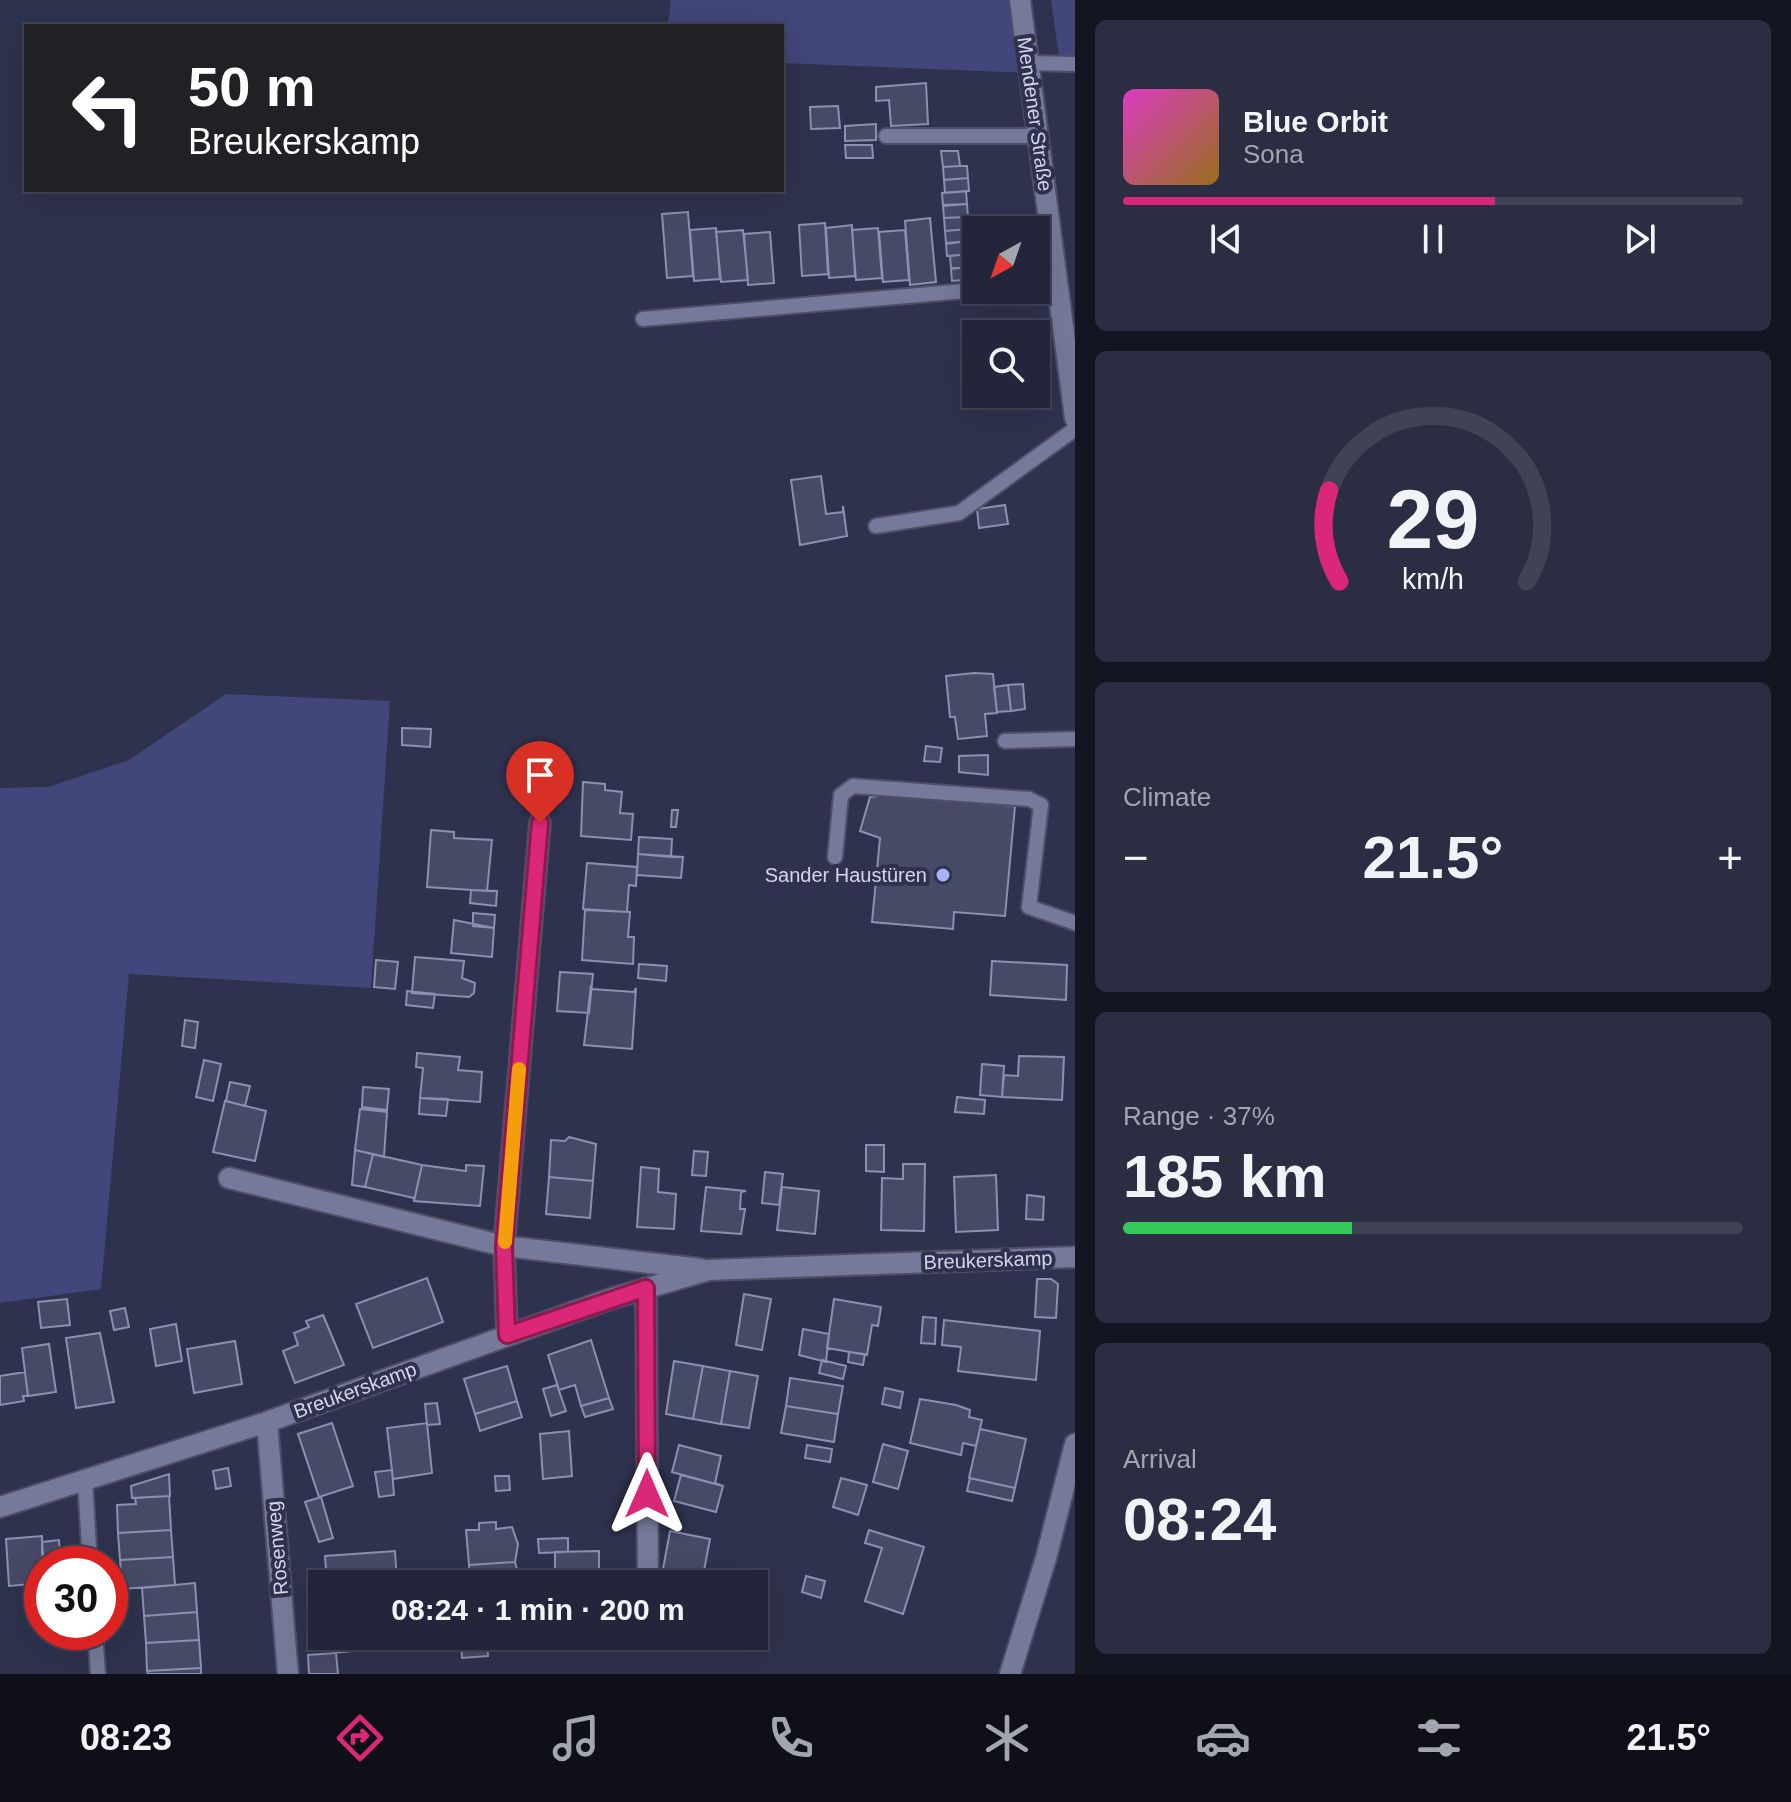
<!DOCTYPE html>
<meta charset="utf-8">
<style>
:root{--surface:#23263a;--page:#2b2e42;--text:#f1f3f6;--muted:#a3a5af;--line:#404354;--accent:#db2777}
body{margin:0;font-family:Helvetica,sans-serif;background:var(--page);color:var(--text);height:100vh;display:flex;flex-direction:column;font-size:30px;white-space:nowrap}
*{box-sizing:border-box;margin:0}
p{font-size:26px;color:var(--muted)}
.icon{flex:none;width:44px;height:44px;fill:none;stroke:currentColor;stroke-width:2;stroke-linecap:round;stroke-linejoin:round}
.map{position:relative;flex:1;overflow:hidden}
.panel{display:flex;flex-direction:column;gap:20px;padding:20px;background:#131520;width:716px}
.panel>*{flex:none}
.guide{position:absolute;left:24px;top:24px;width:760px;height:168px;border-radius:0px;box-shadow:0 8px 32px #0002,0 0 0 2px var(--line);background:#202124;color:#fff;overflow:hidden}
.needle{width:52px;rotate:220deg}
.controls{position:absolute;left:962px;top:216px;display:grid;gap:16px}
.controls a{display:grid;place-items:center;width:88px;height:88px;border-radius:0px;background:var(--surface);box-shadow:0 8px 32px #0002,0 0 0 2px var(--line);font-size:40px}
.speed{position:absolute;left:24px;top:1546px;display:flex;gap:16px;font-size:40px;font-weight:700;text-align:center}
.speed>*{display:grid;place-content:center;width:104px;height:104px;border-radius:50%;background:var(--surface);box-shadow:0 8px 32px #0002,0 0 0 2px var(--line);line-height:1}
.speed .limit{border:12px solid #d22;background:#fff;color:#111}
.pin{position:absolute;display:grid;place-items:center;width:68px;height:68px;color:#fff;margin:-82px -34px;border-radius:50% 50% 50% 0;rotate:-45deg;box-shadow:0 0 8px #0007}
.pin .icon{rotate:45deg}
.me{position:absolute;width:88px;margin:-44px;rotate:0deg;stroke-linejoin:round;filter:drop-shadow(0 0 6px #0008)}
.turn{display:flex;align-items:center;gap:28px;height:168px;padding:0 32px;font-size:36px}
.turn .icon{width:104px;height:104px;stroke-width:2.5}
.turn b{display:block;font-size:56px;line-height:68px}
.big{font-size:60px;font-weight:700;line-height:1.1}
.panel .tile{flex:1;display:flex;flex-direction:column;justify-content:center;gap:12px;min-width:0;padding:0 28px;border-radius:12px;background:var(--page)}
.panel .dial{align-items:center;gap:0}
.dial svg{height:208px;overflow:visible;fill:none;stroke:var(--line);stroke-width:7;stroke-linecap:round;text-anchor:middle}
.dial text{fill:var(--text);stroke:none}
.song{display:flex;align-items:center;gap:24px}
.cover{width:96px;height:96px;border-radius:12px;background:linear-gradient(135deg,hsl(310 70% 55%),hsl(40 70% 35%))}
.played{height:8px;border-radius:4px;background:linear-gradient(90deg,var(--accent) 60%,var(--line) 60%)}
.keys{display:flex;justify-content:space-around;direction:ltr}
.heat{display:flex;justify-content:space-between;align-items:center;font-size:44px;direction:ltr}
.charge{height:12px;border-radius:6px;background:linear-gradient(90deg,#34c759 37%,var(--line) 0)}
.trip{position:absolute;left:308px;top:1570px;width:460px;height:80px;border-radius:0px;background:var(--surface);box-shadow:0 8px 32px #0002,0 0 0 2px var(--line);font-weight:700;line-height:80px;text-align:center}
.tabs{display:flex;height:128px;justify-content:space-around;align-items:center;background:#0e0f17;color:var(--muted)}
.tabs .icon{width:56px;height:56px}
.tabs .current{color:var(--accent)}
.tabs b{font-size:36px;color:var(--text)}
main{display:flex;flex:1;min-height:0}
.map>svg:first-child{display:block}
.green{fill:#41467b}
.building{fill:#464a67;stroke:#8b90b1;stroke-width:2}
.lines{fill:none;stroke-linecap:round;stroke-linejoin:round}
.lane-casing{stroke:#4c4f66;stroke-width:18}
.street-casing{stroke:#4c4f66;stroke-width:24}
.lane{stroke:#757a9a;stroke-width:14}
.street{stroke:#757a9a;stroke-width:20}
.route-casing{stroke:#8e194d;stroke-width:20}
.route{stroke:#db2777;stroke-width:14}
.slow{stroke:#f59e0b;stroke-width:14}
.poi-dot{fill:#a7b1fc;stroke:#2f324e;stroke-width:3}
.labels{text-anchor:middle;stroke-width:8;stroke-linejoin:round;paint-order:stroke}
.street-label{font-size:20px;fill:#d3d6e8;stroke:#2f324e}
.poi-label{font-size:20px;fill:#d3d6e8;stroke:#2f324e;text-anchor:end}
</style>
<main>
<div class="map">
<svg width="1075" height="1674" viewBox="0 0 1075 1674">
<rect width="100%" height="100%" fill="#2f324e"/>
<path class="green" d="M 671,0 L 1020,0 L 1030,73 L 782,63 L 782,26 L 668,26 Z
M 1051,0 L 1075,0 L 1075,55 L 1059,56 Z
M 226,694 L 390,701 L 371,988 L 129,974 L 101,1289 L 0,1303 L 0,788 L 48,787 L 129,760 Z"/>
<path class="building" d="M 926,83 L 928,124 L 891,126 L 889,100 L 876,101 L 876,87 Z
M 838,106 L 840,128 L 811,129 L 810,107 Z
M 876,124 L 876,140 L 845,141 L 845,126 Z
M 845,145 L 872,145 L 873,158 L 846,158 Z
M 941,151 L 958,151 L 960,166 L 943,167 Z
M 960,166 L 967,166 L 968,178 L 944,180 L 943,167 Z
M 968,178 L 969,191 L 945,193 L 944,180 Z
M 966,191 L 967,204 L 943,206 L 942,193 Z
M 967,204 L 968,217 L 944,218 L 943,205 Z
M 688,212 L 693,276 L 667,278 L 662,214 Z
M 968,217 L 969,229 L 945,231 L 944,218 Z
M 930,218 L 936,282 L 910,285 L 905,221 Z
M 825,223 L 828,274 L 802,276 L 799,225 Z
M 852,225 L 855,276 L 829,278 L 826,228 Z
M 716,228 L 720,279 L 694,281 L 690,230 Z
M 878,228 L 882,278 L 856,280 L 852,230 Z
M 969,229 L 970,241 L 946,243 L 945,231 Z
M 743,230 L 748,280 L 721,282 L 716,232 Z
M 905,230 L 909,280 L 883,282 L 879,232 Z
M 770,232 L 774,283 L 748,285 L 744,234 Z
M 970,241 L 971,254 L 947,256 L 946,244 Z
M 971,254 L 974,254 L 975,267 L 951,268 L 950,256 Z
M 976,266 L 976,279 L 952,281 L 951,269 Z
M 821,476 L 826,514 L 843,512 L 843,506 L 847,536 L 800,545 L 791,480 Z
M 1005,505 L 1008,524 L 979,528 L 977,509 Z
M 974,673 L 993,674 L 997,713 L 985,714 L 987,736 L 958,739 L 955,717 L 950,717 L 946,676 Z
M 1023,684 L 1025,709 L 1011,711 L 1008,685 Z
M 1008,685 L 1011,711 L 997,712 L 994,687 Z
M 402,728 L 431,729 L 430,747 L 402,745 Z
M 926,746 L 942,748 L 940,762 L 924,761 Z
M 988,755 L 988,775 L 959,772 L 959,756 Z
M 583,782 L 605,784 L 605,790 L 622,792 L 620,813 L 633,814 L 631,840 L 581,836 Z
M 884,795 L 1015,806 L 1005,916 L 954,912 L 953,929 L 872,922 L 880,838 L 860,831 L 870,797 Z
M 672,810 L 678,810 L 676,827 L 671,827 Z
M 431,830 L 454,832 L 454,838 L 492,840 L 487,891 L 427,887 Z
M 639,837 L 672,839 L 671,857 L 638,854 Z
M 638,854 L 683,857 L 681,878 L 637,875 Z
M 587,863 L 637,867 L 636,886 L 629,885 L 627,912 L 583,909 Z
M 471,890 L 497,891 L 496,906 L 470,903 Z
M 585,910 L 630,912 L 628,937 L 634,937 L 633,964 L 582,960 Z
M 473,913 L 495,915 L 494,928 L 473,926 Z
M 454,920 L 494,928 L 492,957 L 451,953 Z
M 415,957 L 464,961 L 462,978 L 475,983 L 474,993 L 469,997 L 412,993 Z
M 376,960 L 398,962 L 395,989 L 374,987 Z
M 992,961 L 1067,965 L 1066,1000 L 990,995 Z
M 639,964 L 667,966 L 666,981 L 638,978 Z
M 560,972 L 593,974 L 589,1013 L 557,1011 Z
M 591,985 L 592,989 L 634,992 L 636,988 L 632,1049 L 584,1045 Z
M 407,991 L 435,994 L 433,1008 L 406,1005 Z
M 185,1020 L 198,1022 L 195,1048 L 182,1046 Z
M 417,1053 L 460,1057 L 458,1070 L 482,1072 L 480,1102 L 420,1098 L 423,1068 L 416,1067 Z
M 1019,1056 L 1064,1057 L 1062,1100 L 1002,1097 L 1004,1075 L 1018,1076 Z
M 204,1060 L 221,1064 L 213,1101 L 196,1097 Z
M 982,1064 L 1004,1066 L 1002,1097 L 980,1095 Z
M 230,1082 L 250,1086 L 245,1106 L 226,1101 Z
M 363,1087 L 389,1089 L 387,1110 L 362,1107 Z
M 957,1097 L 985,1100 L 984,1114 L 955,1112 Z
M 420,1098 L 448,1099 L 446,1116 L 419,1114 Z
M 225,1101 L 266,1111 L 255,1161 L 213,1152 Z
M 360,1109 L 387,1112 L 384,1157 L 355,1150 Z
M 569,1137 L 596,1144 L 593,1181 L 549,1177 L 551,1140 L 565,1141 Z
M 866,1145 L 884,1145 L 884,1172 L 866,1171 Z
M 355,1150 L 373,1154 L 365,1187 L 352,1185 Z
M 694,1151 L 708,1152 L 706,1176 L 692,1175 Z
M 373,1154 L 422,1165 L 414,1201 L 414,1198 L 365,1187 Z
M 903,1164 L 925,1164 L 924,1231 L 881,1230 L 882,1178 L 903,1179 Z
M 422,1165 L 466,1171 L 466,1165 L 484,1166 L 480,1206 L 414,1201 Z
M 641,1167 L 659,1169 L 658,1192 L 676,1194 L 674,1229 L 637,1227 Z
M 765,1172 L 783,1174 L 779,1205 L 762,1203 Z
M 996,1175 L 998,1230 L 956,1232 L 954,1177 Z
M 549,1177 L 593,1181 L 590,1218 L 546,1214 Z
M 706,1187 L 746,1191 L 741,1192 L 740,1209 L 745,1209 L 741,1234 L 701,1231 Z
M 782,1187 L 819,1191 L 815,1234 L 777,1230 Z
M 1027,1195 L 1044,1197 L 1043,1220 L 1026,1219 Z
M 427,1278 L 443,1322 L 373,1348 L 356,1304 Z
M 1037,1279 L 1051,1279 L 1058,1284 L 1056,1318 L 1035,1317 Z
M 744,1294 L 771,1299 L 762,1350 L 736,1345 Z
M 67,1299 L 70,1325 L 41,1328 L 38,1302 Z
M 834,1299 L 881,1307 L 878,1326 L 872,1325 L 867,1355 L 827,1348 Z
M 125,1308 L 129,1327 L 114,1330 L 110,1311 Z
M 323,1315 L 344,1365 L 295,1383 L 283,1351 L 298,1345 L 294,1333 L 309,1327 L 306,1321 Z
M 923,1317 L 936,1318 L 935,1344 L 921,1343 Z
M 944,1320 L 1040,1331 L 1036,1380 L 958,1371 L 961,1347 L 942,1345 Z
M 176,1324 L 182,1361 L 156,1366 L 150,1329 Z
M 803,1329 L 829,1334 L 826,1362 L 799,1355 Z
M 100,1333 L 114,1402 L 76,1408 L 66,1338 Z
M 591,1340 L 609,1398 L 581,1406 L 575,1385 L 559,1390 L 548,1355 Z
M 235,1341 L 242,1384 L 194,1393 L 187,1349 Z
M 49,1344 L 56,1392 L 28,1396 L 22,1348 Z
M 849,1352 L 865,1354 L 863,1365 L 848,1362 Z
M 822,1360 L 846,1366 L 843,1379 L 819,1373 Z
M 674,1361 L 703,1366 L 693,1419 L 666,1414 Z
M 507,1366 L 517,1401 L 475,1414 L 464,1379 Z
M 703,1366 L 730,1371 L 721,1424 L 693,1419 Z
M 730,1371 L 758,1376 L 749,1428 L 721,1424 Z
M 25,1372 L 28,1396 L 23,1396 L 24,1401 L 0,1405 L 0,1376 Z
M 790,1378 L 843,1386 L 838,1414 L 786,1406 Z
M 557,1385 L 566,1411 L 551,1416 L 543,1389 Z
M 885,1388 L 903,1392 L 900,1408 L 882,1404 Z
M 609,1398 L 613,1409 L 585,1417 L 581,1406 Z
M 920,1399 L 956,1405 L 970,1410 L 969,1417 L 982,1420 L 976,1446 L 963,1443 L 961,1455 L 910,1443 Z
M 517,1401 L 522,1417 L 480,1431 L 475,1414 Z
M 437,1403 L 440,1424 L 427,1425 L 425,1404 Z
M 786,1406 L 838,1414 L 834,1442 L 781,1433 Z
M 332,1423 L 353,1486 L 319,1497 L 298,1434 Z
M 427,1423 L 432,1473 L 393,1479 L 387,1428 Z
M 980,1429 L 1026,1439 L 1015,1488 L 969,1478 Z
M 569,1431 L 572,1476 L 543,1479 L 540,1434 Z
M 883,1444 L 908,1451 L 898,1489 L 873,1482 Z
M 679,1445 L 721,1456 L 715,1483 L 723,1486 L 672,1472 Z
M 807,1445 L 832,1449 L 830,1462 L 805,1458 Z
M 228,1468 L 231,1486 L 216,1489 L 213,1471 Z
M 392,1470 L 394,1495 L 379,1497 L 375,1472 Z
M 169,1474 L 170,1496 L 132,1498 L 131,1486 Z
M 681,1475 L 723,1486 L 716,1512 L 674,1501 Z
M 495,1476 L 509,1476 L 510,1490 L 496,1491 Z
M 841,1478 L 867,1485 L 858,1515 L 833,1507 Z
M 970,1478 L 1015,1488 L 1012,1501 L 967,1491 Z
M 169,1496 L 171,1530 L 118,1533 L 117,1505 L 136,1504 L 135,1498 Z
M 321,1497 L 333,1538 L 319,1542 L 305,1502 Z
M 496,1522 L 496,1529 L 512,1527 L 518,1544 L 515,1562 L 469,1565 L 466,1530 L 479,1530 L 479,1523 Z
M 171,1530 L 173,1557 L 120,1560 L 118,1533 Z
M 869,1530 L 924,1547 L 903,1614 L 865,1601 L 882,1548 L 865,1543 Z
M 670,1531 L 710,1539 L 703,1576 L 663,1569 Z
M 42,1536 L 42,1583 L 9,1586 L 6,1539 Z
M 568,1538 L 568,1552 L 539,1553 L 538,1539 Z
M 59,1540 L 61,1564 L 44,1564 L 42,1542 Z
M 395,1551 L 397,1582 L 327,1584 L 325,1556 Z
M 599,1551 L 599,1584 L 555,1584 L 555,1552 Z
M 173,1557 L 175,1585 L 122,1589 L 120,1560 Z
M 515,1562 L 521,1584 L 470,1584 L 469,1565 Z
M 677,1572 L 717,1578 L 715,1584 L 675,1584 Z
M 806,1576 L 825,1581 L 821,1598 L 802,1592 Z
M 195,1583 L 197,1612 L 144,1616 L 142,1588 Z
M 197,1612 L 199,1640 L 146,1643 L 144,1616 Z
M 371,1636 L 372,1649 L 334,1653 L 333,1638 Z
M 487,1636 L 488,1656 L 462,1658 L 461,1638 Z
M 199,1640 L 201,1668 L 147,1671 L 146,1643 Z
M 336,1653 L 338,1674 L 309,1674 L 308,1655 Z
M 201,1668 L 201,1674 L 148,1674 L 147,1671 Z"/>
<g class="lines">
<defs>
<path id="lane" d="M 1028,63 L 1075,64
M 886,136 L 1038,136
M 1036,284 L 1058,283
M 643,319 L 976,290
M 876,526 L 959,513 L 1075,429
M 1005,741 L 1075,739
M 835,857 L 841,795 L 853,786 L 1029,799 L 1041,805 L 1029,907 L 1075,923
M 85,1480 L 90,1564
M 95,1632 L 98,1674"/>
<path id="street" d="M 1020,0 L 1075,418
M 229,1178 L 504,1246 L 701,1269
M 646,1288 L 648,1583
M 507,1335 L 504,1246 L 540,823
M 267,1422 L 288,1674
M 0,1507 L 267,1422 L 610,1299 L 709,1270 L 1075,1257
M 1010,1674 L 1046,1558 L 1075,1444"/>
</defs>
<use href="#lane" class="lane-casing"/>
<use href="#street" class="street-casing"/>
<use href="#lane" class="lane"/>
<use href="#street" class="street"/>
</g>
<g class="lines">
<defs>
<path id="route" d="M 540,823 L 504,1246 L 507,1335 L 646,1288 L 647,1494"/>
</defs>
<use href="#route" class="route-casing"/>
<use href="#route" class="route"/>
<path class="slow" d="M 505,1242 L 519,1069"/>
</g>
<circle class="poi-dot" cx="943" cy="875" r="8"/>
<g class="labels">
<g class="street-label">
<text transform="translate(1035 114) rotate(82)" y="7">Mendener Straße</text>
<text transform="translate(988 1260) rotate(-2)" y="7">Breukerskamp</text>
<text transform="translate(355 1390) rotate(-20)" y="7">Breukerskamp</text>
<text transform="translate(277 1548) rotate(-95)" y="7">Rosenweg</text>
</g>
<g class="poi-label">
<text x="927" y="882">Sander Haustüren</text>
</g>
</g>
</svg>
<div class="controls">
<a><svg class="needle" viewBox="-14 -14 28 28"><path d="M0-13l5 13h-10z" fill="#e53935"/><path d="M0 13l5-13h-10z" fill="#a3a5af"/></svg></a>
<a><svg class="icon" aria-label="search" viewBox="0 0 24 24"><circle cx="10" cy="10" r="6"/><path d="M15 15l6 6"/></svg></a>
</div>
<div class="speed"><div class="limit">30</div></div>
<div class="pin" style="left:540px;top:823px;background:#d93025"><svg class="icon" aria-label="arrive" viewBox="0 0 24 24"><path d="M6 21V4h12l-3 4 3 4H6"/></svg></div>
<svg class="me" style="left:647px;top:1494px" viewBox="-20 -20 40 40"><path d="M0-17L14 15 0 8-14 15z" fill="#db2777" stroke="#fff" stroke-width="4"/></svg>
<div class="trip">08:24 · 1 min · 200 m</div>
<div class="guide">
<div class="turn"><svg class="icon" aria-label="left" viewBox="0 0 24 24"><path d="M17 20v-9H6M10 6l-5 5 5 5"/></svg><div><b>50 m</b>Breukerskamp</div></div>
</div>
</div>
<section class="panel">
<div class="tile">
<div class="song"><i class="cover"></i><div><b>Blue Orbit</b><p>Sona</p></div></div>
<div class="played"></div>
<div class="keys"><svg class="icon" aria-label="previous" viewBox="0 0 24 24"><path d="M18 5L8 12l10 7zM5 5v14"/></svg><svg class="icon" aria-label="pause" viewBox="0 0 24 24"><path d="M8 5v14M16 5v14"/></svg><svg class="icon" aria-label="next" viewBox="0 0 24 24"><path d="M6 5l10 7-10 7zM19 5v14"/></svg></div>
</div>
<div class="tile dial"><svg viewBox="0 0 100 80">
<path d="M14 69A42 42 0 1 1 86 69"/>
<path d="M14 69A42 42 0 0 1 10 34" stroke="#db2777"/>
<text x="50" y="56" font-size="32" font-weight="700">29</text>
<text x="50" y="72" font-size="11">km/h</text>
</svg></div>
<div class="tile"><p>Climate</p>
<div class="heat"><a>−</a><b class="big">21.5°</b><a>+</a></div>
</div>
<div class="tile"><p>Range · 37%</p><b class="big">185 km</b><div class="charge"></div></div>
<div class="tile"><p>Arrival</p><b class="big">08:24</b></div>
</section>
</main>
<nav class="tabs">
<b>08:23</b>
<svg class="icon current" aria-label="directions" viewBox="0 0 24 24"><path d="M12 3l9 9-9 9-9-9zM9 14v-3h6M13 9l2 2-2 2"/></svg>
<svg class="icon" aria-label="music" viewBox="0 0 24 24"><path d="M9 18V5l10-2v13"/><circle cx="6" cy="18" r="3"/><circle cx="16" cy="16" r="3"/></svg>
<svg class="icon" aria-label="phone" viewBox="0 0 24 24"><path d="M5 4h4l2 5-3 2q2 4 5 5l2-3 5 2v4C11 20 4 13 5 4z"/></svg>
<svg class="icon" aria-label="climate" viewBox="0 0 24 24"><path d="M12 3v18M4 7l16 10M4 17L20 7"/></svg>
<svg class="icon" aria-label="car" viewBox="0 0 24 24"><path d="M5 17H2v-5l4-1 3-4h7l3 4 3 1v5h-3M9 17h6M6 11h13"/><circle cx="7" cy="17" r="2"/><circle cx="17" cy="17" r="2"/></svg>
<svg class="icon" aria-label="filters" viewBox="0 0 24 24"><path d="M4 7h16M4 17h16"/><circle cx="9" cy="7" r="2"/><circle cx="15" cy="17" r="2"/></svg>
<b>21.5°</b>
</nav>
